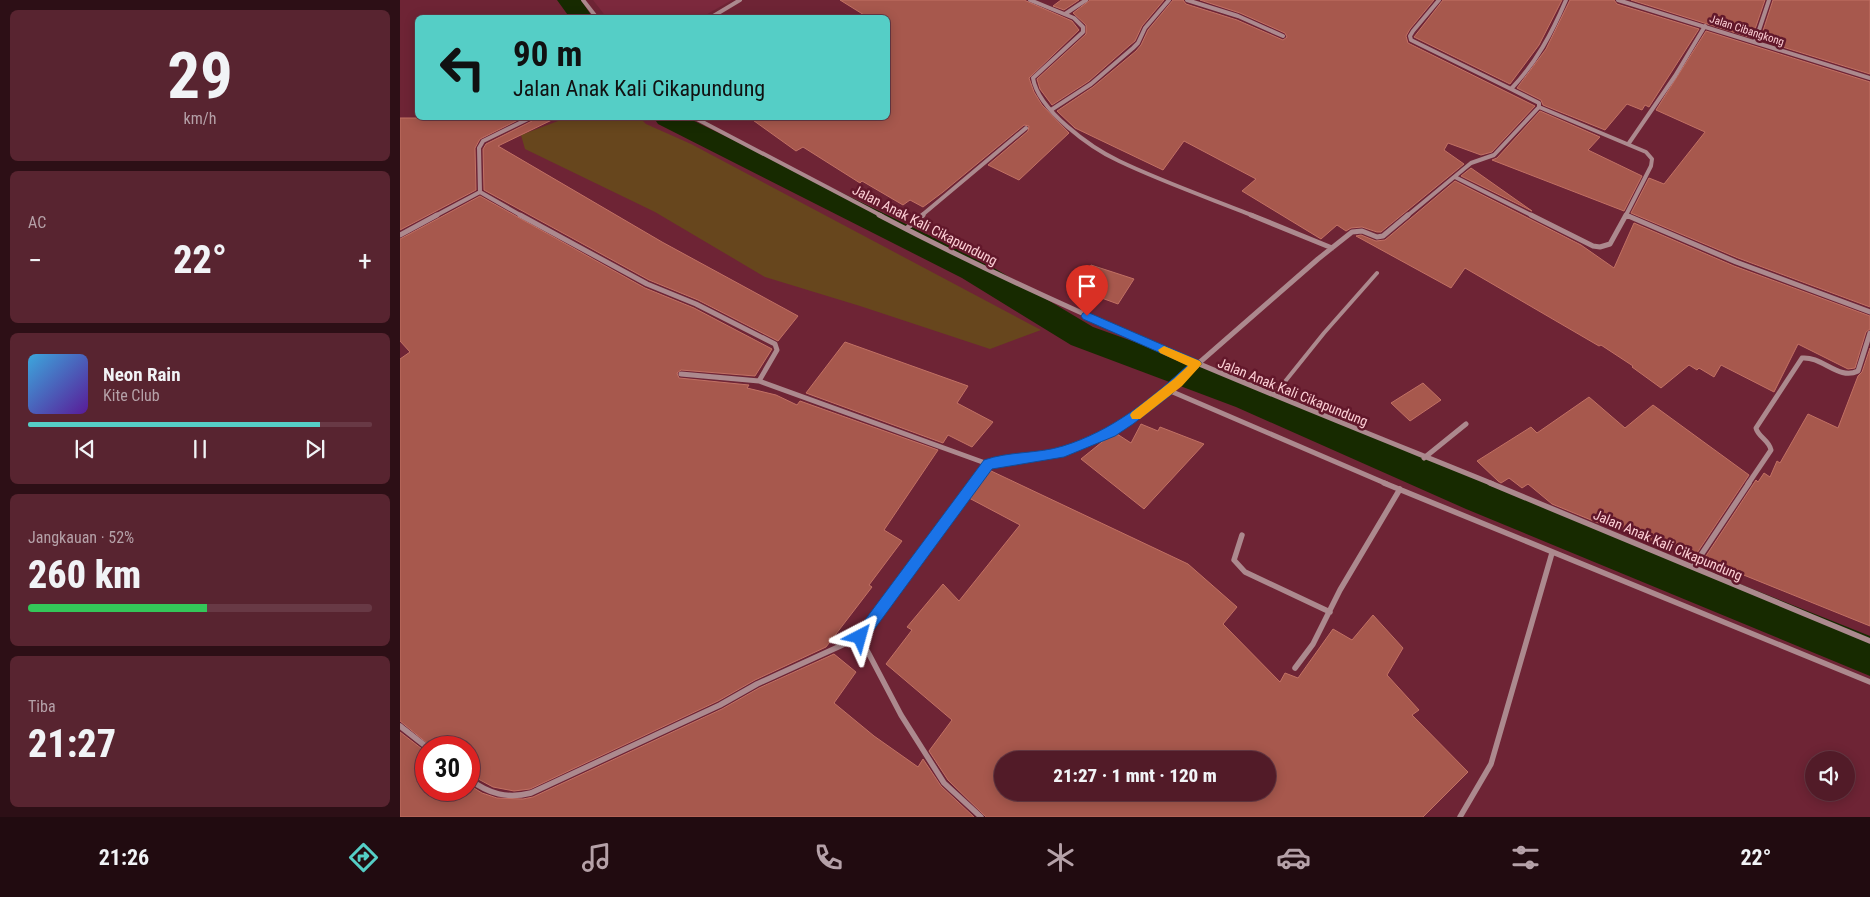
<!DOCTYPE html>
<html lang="id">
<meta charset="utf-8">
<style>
:root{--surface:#521b28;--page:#582430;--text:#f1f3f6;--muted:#b5a1a8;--line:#683945;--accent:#55cec6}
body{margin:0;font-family:"Roboto Condensed",sans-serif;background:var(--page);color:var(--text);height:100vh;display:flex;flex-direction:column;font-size:19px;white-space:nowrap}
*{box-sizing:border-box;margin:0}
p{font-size:16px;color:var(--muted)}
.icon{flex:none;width:28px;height:28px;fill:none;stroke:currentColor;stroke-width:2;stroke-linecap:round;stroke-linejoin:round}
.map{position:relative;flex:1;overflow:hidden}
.drawer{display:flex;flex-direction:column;gap:10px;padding:10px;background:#2d0f16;width:400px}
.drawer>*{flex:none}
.hud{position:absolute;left:15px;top:15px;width:475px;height:105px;border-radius:8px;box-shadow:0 2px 12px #0003,0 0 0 1px var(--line);background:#55cec6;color:#111;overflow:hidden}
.fabs{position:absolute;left:1405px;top:751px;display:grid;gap:10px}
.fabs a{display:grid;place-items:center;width:50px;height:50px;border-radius:50%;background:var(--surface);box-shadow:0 2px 12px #0003,0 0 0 1px var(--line);font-size:25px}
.speed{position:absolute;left:15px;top:736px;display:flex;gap:10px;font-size:25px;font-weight:700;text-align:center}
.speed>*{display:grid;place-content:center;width:65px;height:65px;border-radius:50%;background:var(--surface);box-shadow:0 2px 12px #0003,0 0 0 1px var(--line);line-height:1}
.speed .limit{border:8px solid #d22;background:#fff;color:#111}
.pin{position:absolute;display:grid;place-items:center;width:42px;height:42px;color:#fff;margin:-51px -21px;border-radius:50% 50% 50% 0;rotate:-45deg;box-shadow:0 0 5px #0007}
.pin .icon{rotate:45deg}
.me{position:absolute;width:55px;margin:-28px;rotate:39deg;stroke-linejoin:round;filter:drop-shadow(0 0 4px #0008)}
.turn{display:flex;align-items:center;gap:18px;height:105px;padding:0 15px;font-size:22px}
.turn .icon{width:65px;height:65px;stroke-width:2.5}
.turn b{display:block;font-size:35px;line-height:42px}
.big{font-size:38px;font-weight:800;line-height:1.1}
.drawer .tile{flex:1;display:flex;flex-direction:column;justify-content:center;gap:8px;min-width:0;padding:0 18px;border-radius:8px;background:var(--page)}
.drawer .dial{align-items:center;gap:0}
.dial b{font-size:65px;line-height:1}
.song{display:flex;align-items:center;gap:15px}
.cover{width:60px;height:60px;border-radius:8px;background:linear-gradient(135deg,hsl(200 70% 55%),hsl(270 70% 35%))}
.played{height:5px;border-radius:2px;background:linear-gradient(90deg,var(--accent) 85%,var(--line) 85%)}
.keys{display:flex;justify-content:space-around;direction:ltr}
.heat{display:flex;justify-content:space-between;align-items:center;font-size:28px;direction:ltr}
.charge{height:8px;border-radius:4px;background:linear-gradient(90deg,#34c759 52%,var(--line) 0)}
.trip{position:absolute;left:594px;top:751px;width:282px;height:50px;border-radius:25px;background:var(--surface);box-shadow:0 2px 12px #0003,0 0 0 1px var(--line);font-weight:800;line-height:50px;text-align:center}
.tab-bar{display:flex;height:80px;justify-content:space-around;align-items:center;background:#210b10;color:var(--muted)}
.tab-bar .icon{width:35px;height:35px}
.tab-bar .active{color:var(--accent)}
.tab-bar b{font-size:22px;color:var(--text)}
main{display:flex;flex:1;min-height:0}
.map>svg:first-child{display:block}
.built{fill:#7c293d}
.green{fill:#67461d}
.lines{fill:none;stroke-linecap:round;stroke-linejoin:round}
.canal{fill:#172a00;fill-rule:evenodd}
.building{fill:#a7584d;stroke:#c27164;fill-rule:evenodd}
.lane{stroke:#ac898e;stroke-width:4}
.street-far2{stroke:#ac898e;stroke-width:4}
.street-far1{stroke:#ac898e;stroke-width:5}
.street{stroke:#ac898e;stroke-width:5.5}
.route{fill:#1a73e8;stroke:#114b97}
.slow{fill:#f59e0b}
.labels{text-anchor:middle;stroke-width:5;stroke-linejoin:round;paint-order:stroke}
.far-street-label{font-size:11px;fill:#fdcfd5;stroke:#62182b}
.street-label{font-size:14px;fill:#fdcfd5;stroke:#62182b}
</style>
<main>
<section class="drawer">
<div class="tile dial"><b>29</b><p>km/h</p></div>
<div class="tile"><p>AC</p>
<div class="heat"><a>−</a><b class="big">22°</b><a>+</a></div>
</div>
<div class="tile">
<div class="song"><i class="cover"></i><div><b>Neon Rain</b><p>Kite Club</p></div></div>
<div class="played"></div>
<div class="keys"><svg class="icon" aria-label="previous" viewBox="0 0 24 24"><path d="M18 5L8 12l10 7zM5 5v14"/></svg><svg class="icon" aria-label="pause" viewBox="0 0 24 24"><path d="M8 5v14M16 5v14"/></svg><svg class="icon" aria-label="next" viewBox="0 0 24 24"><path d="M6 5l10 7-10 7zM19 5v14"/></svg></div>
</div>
<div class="tile"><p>Jangkauan · 52%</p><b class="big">260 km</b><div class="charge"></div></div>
<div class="tile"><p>Tiba</p><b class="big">21:27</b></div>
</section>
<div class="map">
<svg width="1470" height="817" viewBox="0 0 1470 817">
<rect width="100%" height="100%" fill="#6e2435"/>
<path class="built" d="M 193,0 L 332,0 L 302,17 L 207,18 Z"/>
<path class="green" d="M 166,118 L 240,118 L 246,124 L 291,144 L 641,330 L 590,349 L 460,306 L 365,277 L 255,212 L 125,149 L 121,135 Z"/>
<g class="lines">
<path class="canal" d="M 157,0 L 181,0 L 193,18 L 170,18 Z
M 254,118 L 288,118 L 584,262 L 693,327 L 860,387 L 1092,485 L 1470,636 L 1470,676 L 1066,509 L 836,407 L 671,345 L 562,278 L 258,124 Z"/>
</g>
<path class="building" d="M 440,0 L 624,0 L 672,21 L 679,30 L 629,78 L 634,92 L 642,105 L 669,133 L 619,180 L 588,165 L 628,131 L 629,126 L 624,125 L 543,192 L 523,207 L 510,200 L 503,205 L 462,181 L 460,183 L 403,147 L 396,151 L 350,118 L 488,118 L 488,18 L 469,18 Z
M 661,0 L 679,0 L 664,10 L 653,6 Z
M 690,0 L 764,0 L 742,26 L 735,41 L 730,45 L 689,81 L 652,105 L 640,89 L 637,79 L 686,34 L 686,25 L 673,13 Z
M 773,0 L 783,0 L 786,4 L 837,20 L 883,40 L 887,37 L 885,33 L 840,13 L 800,0 L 1034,0 L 1010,29 L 1006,36 L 1008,43 L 1135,106 L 1092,152 L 1081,155 L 1048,143 L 1044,150 L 1064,164 L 981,232 L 977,232 L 962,227 L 951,228 L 946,231 L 937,225 L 921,239 L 842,191 L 856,179 L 784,141 L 763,170 L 675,128 L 657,111 L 693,87 L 736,51 L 741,45 L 748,30 Z
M 1043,0 L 1162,0 L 1139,45 L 1110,84 L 1014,37 Z
M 1170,0 L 1214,0 L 1217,4 L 1299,29 L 1249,107 L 1245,105 L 1242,110 L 1227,104 L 1205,130 L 1143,105 L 1141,100 L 1117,88 L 1146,49 Z
M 1231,0 L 1365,0 L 1352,38 Z
M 1373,0 L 1470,0 L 1470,74 L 1360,40 Z
M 1306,31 L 1470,82 L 1470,307 L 1338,258 L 1231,213 L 1249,178 L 1264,184 L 1305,132 L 1256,110 Z
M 1140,111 L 1200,137 L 1188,150 L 1242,176 L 1224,211 L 1092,160 L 1097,158 Z
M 0,118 L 122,118 L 80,139 L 75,148 L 76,190 L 0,230 Z
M 134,118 L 156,118 L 98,146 L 262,242 L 398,316 L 378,341 L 298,300 L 249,280 L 84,190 L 83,149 L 86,144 L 132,121 Z
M 1071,168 L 1132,211 L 1061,176 Z
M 1055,181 L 1181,245 L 1214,268 L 1234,223 L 1334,266 L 1470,316 L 1470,329 L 1466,332 L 1455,368 L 1448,369 L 1398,344 L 1374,392 L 1321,365 L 1314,377 L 1299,368 L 1297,370 L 1289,365 L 1261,388 L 1232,367 L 1233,366 L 1201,345 L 1199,346 L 1065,268 L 1051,288 L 956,236 L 961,235 L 976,241 L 985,240 Z
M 80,196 L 245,288 L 294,308 L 372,349 L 355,376 L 281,370 L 277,373 L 279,378 L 349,385 L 347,388 L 376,395 L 397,405 L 400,401 L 538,450 L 484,530 L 502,541 L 469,585 L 472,587 L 426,647 L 355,680 L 318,701 L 130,789 L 114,791 L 93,787 L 69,774 L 69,748 L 33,748 L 0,721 L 0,359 L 10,352 L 0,341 L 0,239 Z
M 691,265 L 734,279 L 718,304 L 677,289 Z
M 445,342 L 568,386 L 557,403 L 593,422 L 572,447 L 548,435 L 543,443 L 406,393 Z
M 1470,348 L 1470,626 L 1304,559 L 1356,480 L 1358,482 L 1364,473 L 1370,477 L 1377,461 L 1380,463 L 1408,414 L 1438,428 L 1458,376 L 1462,372 Z
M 1023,383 L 1041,400 L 1010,421 L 991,403 Z
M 1189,397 L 1225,428 L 1253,405 L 1349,475 L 1295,556 L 1196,522 L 1152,504 L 1128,484 L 1122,488 L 1109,478 L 1101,483 L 1098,481 L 1077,461 L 1131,427 L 1137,433 Z
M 741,424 L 758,431 L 760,427 L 804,444 L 744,509 L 681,459 L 707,438 L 717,434 L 731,443 Z
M 589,470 L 788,564 L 837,607 L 823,624 L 880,682 L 885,673 L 898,678 L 933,629 L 952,640 L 973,615 L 1003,648 L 987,675 L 1019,710 L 1012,715 L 1068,772 L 1023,817 L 586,817 L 548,780 L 529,751 L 552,720 L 486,664 L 512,630 L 507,627 L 543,584 L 559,601 L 620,525 L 569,498 ZM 602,760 L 868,760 L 868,792 L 602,792 Z
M 434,654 L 456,672 L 434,703 L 474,736 L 518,767 L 523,759 L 541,786 L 574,817 L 0,817 L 0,732 L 26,752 L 26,790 L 69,790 L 69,785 L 82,793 L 97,798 L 123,799 L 133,797 L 322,709 L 359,688 Z"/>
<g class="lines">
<path class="lane" d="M 871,394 L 883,384 L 924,333 L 977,273"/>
<path class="street-far2" d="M 183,0 L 197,18
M 630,0 L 674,18 L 683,27 L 683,32 L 633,78 C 638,110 691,148 719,161 C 763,182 809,198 854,216
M 787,0 L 838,16 L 883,36
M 1039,0 L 1013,31 L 1010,36 L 1011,40 L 1111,89
M 1218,0 L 1470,78
M 665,14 L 686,0
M 310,18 L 340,0
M 1355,42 L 1369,0
M 1139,107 L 1246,152 L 1252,159 L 1251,166 L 1226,215 L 1229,216
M 651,110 L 691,84 L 733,48 L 738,43 L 745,28 L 769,0
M 295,118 L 482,216
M 1229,143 L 1275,76 L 1305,26
M 1055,177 L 1133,216
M 80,192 L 122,216
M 80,192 L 79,148 L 83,141 L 130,118
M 35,216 L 80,192
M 521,216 L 626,128
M 1007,216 L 1071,163 L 1094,155 L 1139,107 L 1139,103 L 1111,89 C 1136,63 1152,33 1166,0"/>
<path class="street-far1" d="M 120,215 L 247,284 L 296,304 L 375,344 L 377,350 L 359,381 L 588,464
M 479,215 C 677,319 886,400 1093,484
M 851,215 L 932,248
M 1131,215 L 1193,246 L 1200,247 L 1210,244 L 1226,215
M 1226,215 L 1336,262 L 1470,312
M 506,229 L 523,215
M 0,235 L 37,215
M 281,374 L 359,381
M 768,390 L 987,484
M 1024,458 L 1066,424
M 573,484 L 588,464 L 663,452 L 711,432 L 729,421 L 768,390 L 918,259 L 952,232 L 962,231 L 977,237 L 983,236 L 1008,215
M 1348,484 L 1371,450 C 1369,440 1358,437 1356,428 L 1402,358 C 1422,356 1439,381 1458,371 L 1470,333"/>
<path class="street" d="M 984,483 L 1470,682
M 1090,483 L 1470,641
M 842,535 L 834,560 L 845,572 L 930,612
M 1293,567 L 1349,483
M 460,637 L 501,715 L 544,783 L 581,817
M 895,668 L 913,644 L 940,590 L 1000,489
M 0,726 L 28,748
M 69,779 C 89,794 107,799 131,793 L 320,705 L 357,684 L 460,637 L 574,483
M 1060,817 L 1091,764 L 1152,553"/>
</g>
<path class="route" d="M 687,312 L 800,361 L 802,364 L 772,394 L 733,424 L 715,436 L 664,457 L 592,469 L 465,642 L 460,644 L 456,642 L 454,637 L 456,632 L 584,460 C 609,451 638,454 663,446 C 712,431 751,399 788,365 L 683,319 L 681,316 L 683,313 Z"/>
<path class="slow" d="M 764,346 L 800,361 L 802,364 L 782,386 L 740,419 L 732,419 L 730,415 L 732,412 L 774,379 L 788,366 L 760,353 L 758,350 Z"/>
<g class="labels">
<g class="far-street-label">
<text transform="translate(1347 30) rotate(18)" y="4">Jalan Cibangkong</text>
</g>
<g class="street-label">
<text transform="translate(525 225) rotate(27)" y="5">Jalan Anak Kali Cikapundung</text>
<text transform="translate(893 392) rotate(22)" y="5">Jalan Anak Kali Cikapundung</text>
<text transform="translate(1268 545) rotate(23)" y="5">Jalan Anak Kali Cikapundung</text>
</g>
</g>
</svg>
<div class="fabs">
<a><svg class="icon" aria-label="sound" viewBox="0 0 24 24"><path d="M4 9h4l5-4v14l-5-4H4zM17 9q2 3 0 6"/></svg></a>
</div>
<div class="speed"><div class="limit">30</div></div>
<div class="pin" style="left:687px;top:316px;background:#d93025"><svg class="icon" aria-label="arrive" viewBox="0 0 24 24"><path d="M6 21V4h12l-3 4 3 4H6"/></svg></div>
<svg class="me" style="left:460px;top:637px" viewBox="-20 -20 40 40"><path d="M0-17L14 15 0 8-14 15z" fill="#1a73e8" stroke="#fff" stroke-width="4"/></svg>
<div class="trip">21:27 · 1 mnt · 120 m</div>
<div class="hud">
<div class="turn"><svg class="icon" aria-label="left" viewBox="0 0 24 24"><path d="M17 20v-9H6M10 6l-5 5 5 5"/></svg><div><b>90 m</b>Jalan Anak Kali Cikapundung</div></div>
</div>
</div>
</main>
<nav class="tab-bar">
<b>21:26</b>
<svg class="icon active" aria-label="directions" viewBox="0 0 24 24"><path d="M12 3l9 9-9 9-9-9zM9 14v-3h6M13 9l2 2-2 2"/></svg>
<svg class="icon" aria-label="music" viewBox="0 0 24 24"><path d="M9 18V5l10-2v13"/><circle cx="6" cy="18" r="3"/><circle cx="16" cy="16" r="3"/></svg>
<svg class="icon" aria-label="phone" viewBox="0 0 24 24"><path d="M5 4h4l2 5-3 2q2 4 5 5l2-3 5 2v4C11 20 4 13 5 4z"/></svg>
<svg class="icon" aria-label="climate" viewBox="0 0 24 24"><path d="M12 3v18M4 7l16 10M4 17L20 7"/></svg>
<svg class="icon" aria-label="car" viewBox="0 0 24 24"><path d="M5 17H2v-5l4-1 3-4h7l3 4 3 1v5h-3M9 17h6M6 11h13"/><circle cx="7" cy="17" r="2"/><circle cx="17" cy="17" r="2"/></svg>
<svg class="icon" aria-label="filters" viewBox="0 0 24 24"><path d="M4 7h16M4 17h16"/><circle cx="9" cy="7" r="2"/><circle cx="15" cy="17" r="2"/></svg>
<b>22°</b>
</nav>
